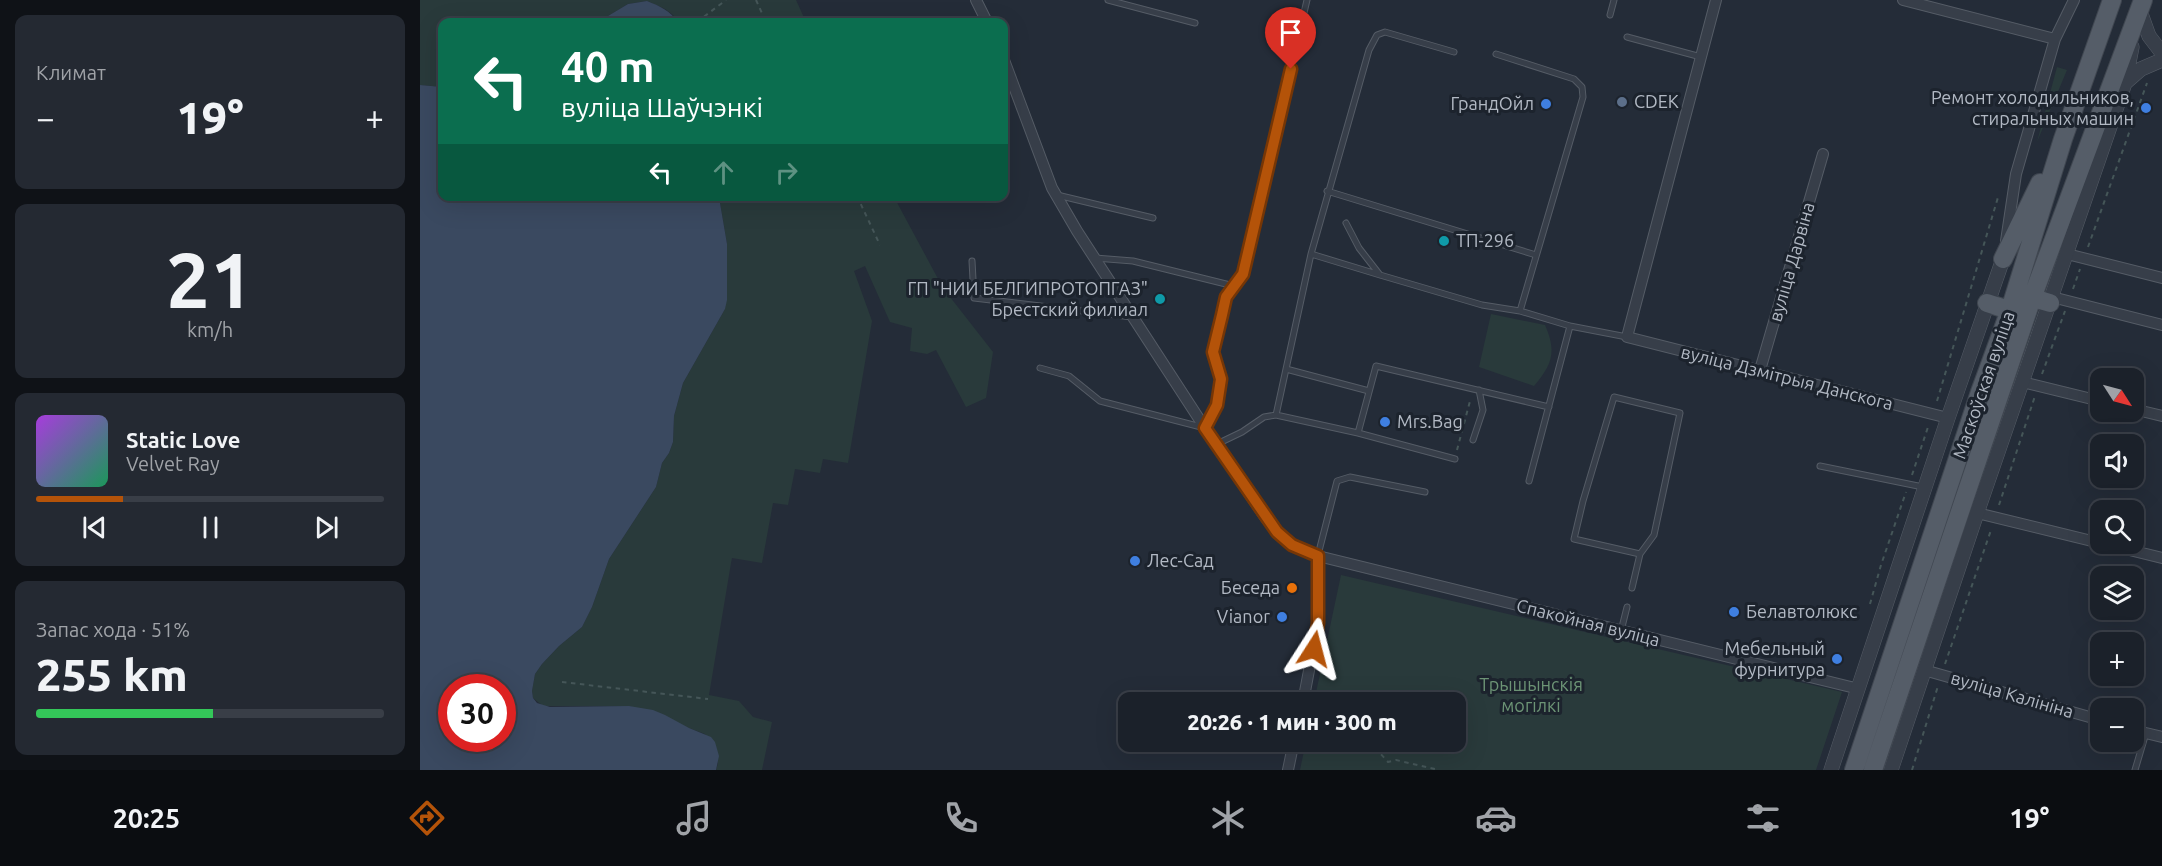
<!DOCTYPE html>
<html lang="ru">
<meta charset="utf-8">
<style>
:root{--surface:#1b212a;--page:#242932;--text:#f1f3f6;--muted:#a0a3a8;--line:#393e47;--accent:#b45309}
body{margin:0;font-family:Ubuntu,sans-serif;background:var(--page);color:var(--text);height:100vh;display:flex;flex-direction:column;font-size:22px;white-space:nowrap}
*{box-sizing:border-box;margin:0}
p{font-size:20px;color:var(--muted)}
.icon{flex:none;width:33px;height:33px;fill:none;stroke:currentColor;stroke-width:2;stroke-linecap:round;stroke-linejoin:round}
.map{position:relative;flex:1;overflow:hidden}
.side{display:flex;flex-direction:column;gap:15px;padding:15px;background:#0f1217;width:420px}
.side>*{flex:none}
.hud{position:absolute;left:18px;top:18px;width:570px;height:183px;border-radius:12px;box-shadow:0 6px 24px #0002,0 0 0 2px var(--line);background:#0b6e4f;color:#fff;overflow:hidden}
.needle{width:39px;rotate:126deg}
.tools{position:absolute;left:1670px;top:368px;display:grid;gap:12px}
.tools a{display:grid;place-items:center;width:54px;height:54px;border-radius:12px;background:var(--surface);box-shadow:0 6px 24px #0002,0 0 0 2px var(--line);font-size:30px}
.speed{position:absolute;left:18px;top:674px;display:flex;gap:12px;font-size:30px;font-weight:700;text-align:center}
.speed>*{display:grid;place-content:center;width:78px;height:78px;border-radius:50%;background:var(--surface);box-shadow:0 6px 24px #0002,0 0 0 2px var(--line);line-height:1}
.speed .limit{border:9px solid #d22;background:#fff;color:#111}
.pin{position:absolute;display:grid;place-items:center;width:51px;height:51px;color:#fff;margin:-62px -26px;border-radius:50% 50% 50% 0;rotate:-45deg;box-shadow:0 0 6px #0007}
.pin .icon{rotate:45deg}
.me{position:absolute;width:66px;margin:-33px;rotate:9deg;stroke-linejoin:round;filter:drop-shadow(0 0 4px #0008)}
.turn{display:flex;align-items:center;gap:21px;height:126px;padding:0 24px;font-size:27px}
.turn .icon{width:78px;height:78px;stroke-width:2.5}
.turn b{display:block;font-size:42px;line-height:51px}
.lanes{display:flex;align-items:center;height:57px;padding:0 24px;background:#0003;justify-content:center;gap:30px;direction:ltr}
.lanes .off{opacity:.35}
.big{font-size:45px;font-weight:800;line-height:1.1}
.side .card{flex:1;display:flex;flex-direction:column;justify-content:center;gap:9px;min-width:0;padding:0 21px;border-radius:12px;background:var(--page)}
.side .dial{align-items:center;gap:0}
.dial b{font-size:78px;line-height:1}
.song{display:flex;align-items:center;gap:18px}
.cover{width:72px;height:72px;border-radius:9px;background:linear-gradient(135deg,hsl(280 70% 55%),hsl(150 70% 35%))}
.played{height:6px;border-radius:3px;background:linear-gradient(90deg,var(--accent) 25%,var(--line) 25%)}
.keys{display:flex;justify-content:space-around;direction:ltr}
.heat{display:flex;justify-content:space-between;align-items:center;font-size:33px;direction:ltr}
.charge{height:9px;border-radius:4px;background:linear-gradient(90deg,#34c759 51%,var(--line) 0)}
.trip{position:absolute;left:698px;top:692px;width:348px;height:60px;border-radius:12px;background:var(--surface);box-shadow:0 6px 24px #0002,0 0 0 2px var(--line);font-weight:800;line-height:60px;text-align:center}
.tab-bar{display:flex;height:96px;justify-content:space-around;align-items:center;background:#0b0d11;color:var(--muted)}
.tab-bar .icon{width:42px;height:42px}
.tab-bar .selected{color:var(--accent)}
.tab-bar b{font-size:27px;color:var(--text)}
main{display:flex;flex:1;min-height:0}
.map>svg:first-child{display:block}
.green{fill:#293a3b}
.water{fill:#3a4960;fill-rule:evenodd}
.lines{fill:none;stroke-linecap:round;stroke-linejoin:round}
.service-casing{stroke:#555c66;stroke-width:7}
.minor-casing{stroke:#555c66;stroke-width:12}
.tertiary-casing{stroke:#555c66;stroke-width:15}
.primary-casing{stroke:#404751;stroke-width:20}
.path{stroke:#455658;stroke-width:2;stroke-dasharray:4.5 4.5;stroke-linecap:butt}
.service{stroke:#373e49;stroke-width:5}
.minor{stroke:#373e49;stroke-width:10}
.tertiary{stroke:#373e49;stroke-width:14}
.primary{stroke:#555d68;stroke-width:18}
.route-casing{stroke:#753606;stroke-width:15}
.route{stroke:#b45309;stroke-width:10}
.service-dot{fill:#5c6f8a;stroke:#1c232d;stroke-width:2}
.shop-dot{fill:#3f7fe0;stroke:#1c232d;stroke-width:2}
.culture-dot{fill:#0f9aa8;stroke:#1c232d;stroke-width:2}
.food-dot{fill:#e8710a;stroke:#1c232d;stroke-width:2}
.labels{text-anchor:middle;stroke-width:6;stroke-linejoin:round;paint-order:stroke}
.poi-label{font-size:18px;fill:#b2b9c4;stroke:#1c232d;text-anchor:end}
.street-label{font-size:18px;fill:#b2b9c4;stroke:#1c232d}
.park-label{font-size:18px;fill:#6c9375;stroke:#1c232d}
</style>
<main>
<section class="side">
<div class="card"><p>Климат</p>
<div class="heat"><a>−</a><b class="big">19°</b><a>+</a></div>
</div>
<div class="card dial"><b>21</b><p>km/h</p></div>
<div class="card">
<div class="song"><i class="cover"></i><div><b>Static Love</b><p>Velvet Ray</p></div></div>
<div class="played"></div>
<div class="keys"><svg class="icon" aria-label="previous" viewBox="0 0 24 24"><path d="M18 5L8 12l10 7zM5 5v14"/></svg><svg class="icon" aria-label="pause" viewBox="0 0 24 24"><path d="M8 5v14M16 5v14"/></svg><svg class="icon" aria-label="next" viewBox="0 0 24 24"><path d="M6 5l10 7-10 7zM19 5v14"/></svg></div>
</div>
<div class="card"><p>Запас хода · 51%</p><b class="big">255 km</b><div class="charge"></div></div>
</section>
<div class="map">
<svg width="1742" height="770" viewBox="0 0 1742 770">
<rect width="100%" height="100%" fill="#242c38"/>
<path class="green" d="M 0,0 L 376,0 L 386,22 L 258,22 L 253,15 L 245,9 L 227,1 L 208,4 L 178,22 L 22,22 L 22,87 L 0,85 Z
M 1637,67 L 1647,70 L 1617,142 Z
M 299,197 L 474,197 L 523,288 L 573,352 L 566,398 L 546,407 L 516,350 L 507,354 L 490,351 L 492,328 L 470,322 L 445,266 L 434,271 L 452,321 L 428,463 L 403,459 L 400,473 L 375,469 L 368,505 L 353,503 L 342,563 L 312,558 L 311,563 L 289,695 L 319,701 L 333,717 L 352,722 L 342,770 L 296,770 L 298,763 L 285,734 L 209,706 L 123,706 L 113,698 L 112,691 L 115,674 L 122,664 L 139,646 L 162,627 L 172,607 L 189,559 L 236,487 L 242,463 L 249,453 L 253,442 L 254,416 L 263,383 L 305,309 L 307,244 Z
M 1071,314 L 1125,325 C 1137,352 1132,365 1114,386 L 1059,367 Z
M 921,575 L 1422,692 L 1396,770 L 880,770 L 886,741 L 1035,741 L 1035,702 L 894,702 Z"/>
<path class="water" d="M 227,1 C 240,6 250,11 258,22 L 178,22 L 208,4 Z
M 0,85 L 22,87 L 22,196 L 299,197 L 307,244 L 307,300 L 305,309 L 263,383 L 254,416 L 253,442 L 249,453 L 242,463 L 236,487 L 189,559 L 172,607 L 162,627 L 139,646 L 122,664 L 115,674 L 112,691 L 113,698 L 117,703 L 130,707 L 209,706 L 233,710 L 245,715 L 269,728 L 291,737 L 295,742 L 299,756 L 296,770 L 0,770 ZM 32,687 L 82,687 L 82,738 L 32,738 Z"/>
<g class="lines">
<defs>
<path id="service" d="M 688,0 L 775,23
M 1190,15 L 1194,0
M 1207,37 L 1281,57
M 1076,54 L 1154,79 L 1162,87 L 1163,97 L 1100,311
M 907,191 L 1116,255
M 637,195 L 733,218
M 926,223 L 939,248 L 960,275 L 1062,305 L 1100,311 L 1150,326 L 1207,337
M 675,258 L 713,261 L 814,286
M 552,261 L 554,298 L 712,317
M 960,275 L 891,254 L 949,50 L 957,35 L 965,32 L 1034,52
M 620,368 L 649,376 L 680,401 L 785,428 L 797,405 L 801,379 L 793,352 L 806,297 L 823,274 L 887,0
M 866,369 L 949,391
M 856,415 L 891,254
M 938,433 L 1035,459
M 1053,440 L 1063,410 L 1059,390
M 797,444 L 822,432 L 844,417 L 856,415 L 938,433 L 956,366 L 1129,407
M 1400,466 L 1503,487
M 1109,481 L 1150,326
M 898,555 L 917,481 L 930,477 L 1005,492
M 1212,588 L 1220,554 L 1234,535 L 1260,413 L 1194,397 L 1163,501 L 1154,539 L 1220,554
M 1201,631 L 1207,607
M 1715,770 L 1726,733"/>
<path id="minor" d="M 556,0 L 567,22
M 1296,0 L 1207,337 L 1528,418
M 1483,0 L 1635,39
M 584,60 L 632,188 L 657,231 L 785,428 L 845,517 L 857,532 L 872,545 L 898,556 L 1439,689
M 1586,241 L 1596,174 L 1635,39 L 1654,0
M 1647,254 L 1742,278
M 1632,297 L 1742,325
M 1340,370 L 1403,154
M 1602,382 L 1680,401
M 1713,409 L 1742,416
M 1557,513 L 1680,543
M 1681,543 L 1742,558
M 1504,670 L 1680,720
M 883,702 L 898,623 L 898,556
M 1713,730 L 1742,737
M 868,770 L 874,741"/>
<path id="tertiary" d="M 1720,11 L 1729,36 L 1742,53
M 1705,83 L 1721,69 L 1742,60
M 1411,770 L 1528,418 L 1583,259
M 1471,770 L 1557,513 L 1705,83 L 1712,47"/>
<path id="primary" d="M 1583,259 L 1620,183
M 1600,294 L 1630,303
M 1567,303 L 1601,314
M 1434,770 L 1560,392 L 1590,310 L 1643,139 L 1692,0
M 1453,770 L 1612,298 L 1723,0"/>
</defs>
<use href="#service" class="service-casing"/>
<use href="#minor" class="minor-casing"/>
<use href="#tertiary" class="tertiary-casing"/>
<use href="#primary" class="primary-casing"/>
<path class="path" d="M 336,0 L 346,22
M 277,22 L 306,0
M 437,196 L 460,245
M 1668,247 L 1727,83
M 1653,289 L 1660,269
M 1622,374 L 1645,311
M 1517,401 L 1579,194
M 1037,450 L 1050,401
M 1492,475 L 1508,427
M 1579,505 L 1615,396
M 1450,604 L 1461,565 L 1486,492
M 1525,664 L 1571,530
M 142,682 L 288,699
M 949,741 L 968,762 L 976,760 L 1019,770
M 1492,770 L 1518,686"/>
<use href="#service" class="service"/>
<use href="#minor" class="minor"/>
<use href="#tertiary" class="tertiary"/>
<use href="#primary" class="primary"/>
</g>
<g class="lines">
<defs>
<path id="route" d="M 871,69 L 823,274 L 806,297 L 802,315 L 793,352 L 801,379 L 797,405 L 785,428 L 857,532 L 872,545 L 898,556 L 898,623 L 894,649"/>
</defs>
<use href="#route" class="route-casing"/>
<use href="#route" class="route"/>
</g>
<circle class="service-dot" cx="1202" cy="102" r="6"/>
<g class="shop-dot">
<circle cx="1126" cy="104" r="6"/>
<circle cx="1726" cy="108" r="6"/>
<circle cx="965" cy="422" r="6"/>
<circle cx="715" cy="561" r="6"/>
<circle cx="1314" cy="612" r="6"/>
<circle cx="862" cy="617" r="6"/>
<circle cx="1417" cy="659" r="6"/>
</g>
<g class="culture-dot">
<circle cx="1024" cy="241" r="6"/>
<circle cx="740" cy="299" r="6"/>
</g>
<circle class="food-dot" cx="872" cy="588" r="6"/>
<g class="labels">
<g class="poi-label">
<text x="1714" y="104">Ремонт холодильников,<tspan x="1714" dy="21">стиральных машин</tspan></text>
<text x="1214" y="108" text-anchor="start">CDEK</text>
<text x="1114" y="110">ГрандОйл</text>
<text x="1036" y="247" text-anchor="start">ТП-296</text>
<text x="728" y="295">ГП "НИИ БЕЛГИПРОТОПГАЗ"<tspan x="728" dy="21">Брестский филиал</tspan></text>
<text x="977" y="428" text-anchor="start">Mrs.Bag</text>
<text x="727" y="567" text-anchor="start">Лес-Сад</text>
<text x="860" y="594">Беседа</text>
<text x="1326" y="618" text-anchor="start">Белавтолюкс</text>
<text x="850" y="623">Vianor</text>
<text x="1405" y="655">Мебельный<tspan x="1405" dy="21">фурнитура</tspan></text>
</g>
<g class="street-label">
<text transform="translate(1372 262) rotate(-74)" y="6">вуліца Дарвіна</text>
<text transform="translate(1367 378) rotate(14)" y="6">вуліца Дзмітрыя Данскога</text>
<text transform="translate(1564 385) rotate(-71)" y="6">Маскоўская вуліца</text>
<text transform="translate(1168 623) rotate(14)" y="6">Спакойная вуліца</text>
<text transform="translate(1592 695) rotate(16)" y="6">вуліца Калініна</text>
</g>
<g class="park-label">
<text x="1111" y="691">Трышынскія<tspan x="1111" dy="21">могілкі</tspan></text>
</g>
</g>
</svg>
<div class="tools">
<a><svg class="needle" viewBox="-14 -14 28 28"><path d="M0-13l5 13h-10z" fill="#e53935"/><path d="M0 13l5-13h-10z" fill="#a0a3a8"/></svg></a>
<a><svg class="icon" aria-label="sound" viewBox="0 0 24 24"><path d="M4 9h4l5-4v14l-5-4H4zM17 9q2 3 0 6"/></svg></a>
<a><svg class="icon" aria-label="search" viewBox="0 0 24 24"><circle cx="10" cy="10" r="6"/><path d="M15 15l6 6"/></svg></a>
<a><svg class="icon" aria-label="layers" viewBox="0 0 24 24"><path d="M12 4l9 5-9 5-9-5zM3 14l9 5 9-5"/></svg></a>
<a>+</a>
<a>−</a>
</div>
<div class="speed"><div class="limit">30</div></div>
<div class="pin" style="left:871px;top:69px;background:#d93025"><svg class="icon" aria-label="arrive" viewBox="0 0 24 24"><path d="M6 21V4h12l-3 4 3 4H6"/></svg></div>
<svg class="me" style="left:894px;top:649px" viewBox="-20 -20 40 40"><path d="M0-17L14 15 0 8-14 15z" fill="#b45309" stroke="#fff" stroke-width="4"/></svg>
<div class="trip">20:26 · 1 мин · 300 m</div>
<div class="hud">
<div class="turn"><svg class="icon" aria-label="left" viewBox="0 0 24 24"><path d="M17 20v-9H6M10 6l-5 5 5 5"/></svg><div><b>40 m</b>вуліца Шаўчэнкі</div></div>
<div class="lanes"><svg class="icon" aria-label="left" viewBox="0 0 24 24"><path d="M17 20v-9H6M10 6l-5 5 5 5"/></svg><svg class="icon off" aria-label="ahead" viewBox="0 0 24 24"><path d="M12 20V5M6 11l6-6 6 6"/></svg><svg class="icon off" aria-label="right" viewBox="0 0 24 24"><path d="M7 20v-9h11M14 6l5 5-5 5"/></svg></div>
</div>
</div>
</main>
<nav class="tab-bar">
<b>20:25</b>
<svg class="icon selected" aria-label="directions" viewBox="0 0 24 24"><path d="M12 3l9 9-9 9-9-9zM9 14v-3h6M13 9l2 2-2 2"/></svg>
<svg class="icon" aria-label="music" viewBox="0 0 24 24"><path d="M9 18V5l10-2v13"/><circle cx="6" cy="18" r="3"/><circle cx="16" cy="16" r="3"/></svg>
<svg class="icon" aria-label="phone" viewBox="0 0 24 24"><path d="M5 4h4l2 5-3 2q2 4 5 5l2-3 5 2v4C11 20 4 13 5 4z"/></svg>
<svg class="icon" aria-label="climate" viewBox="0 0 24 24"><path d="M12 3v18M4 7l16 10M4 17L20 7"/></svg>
<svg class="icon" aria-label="car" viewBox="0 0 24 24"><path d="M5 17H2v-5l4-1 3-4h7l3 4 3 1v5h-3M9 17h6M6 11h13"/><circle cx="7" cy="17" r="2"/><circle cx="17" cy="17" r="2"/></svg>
<svg class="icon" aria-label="filters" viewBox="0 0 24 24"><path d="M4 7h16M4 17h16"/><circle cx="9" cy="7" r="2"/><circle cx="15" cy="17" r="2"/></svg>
<b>19°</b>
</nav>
